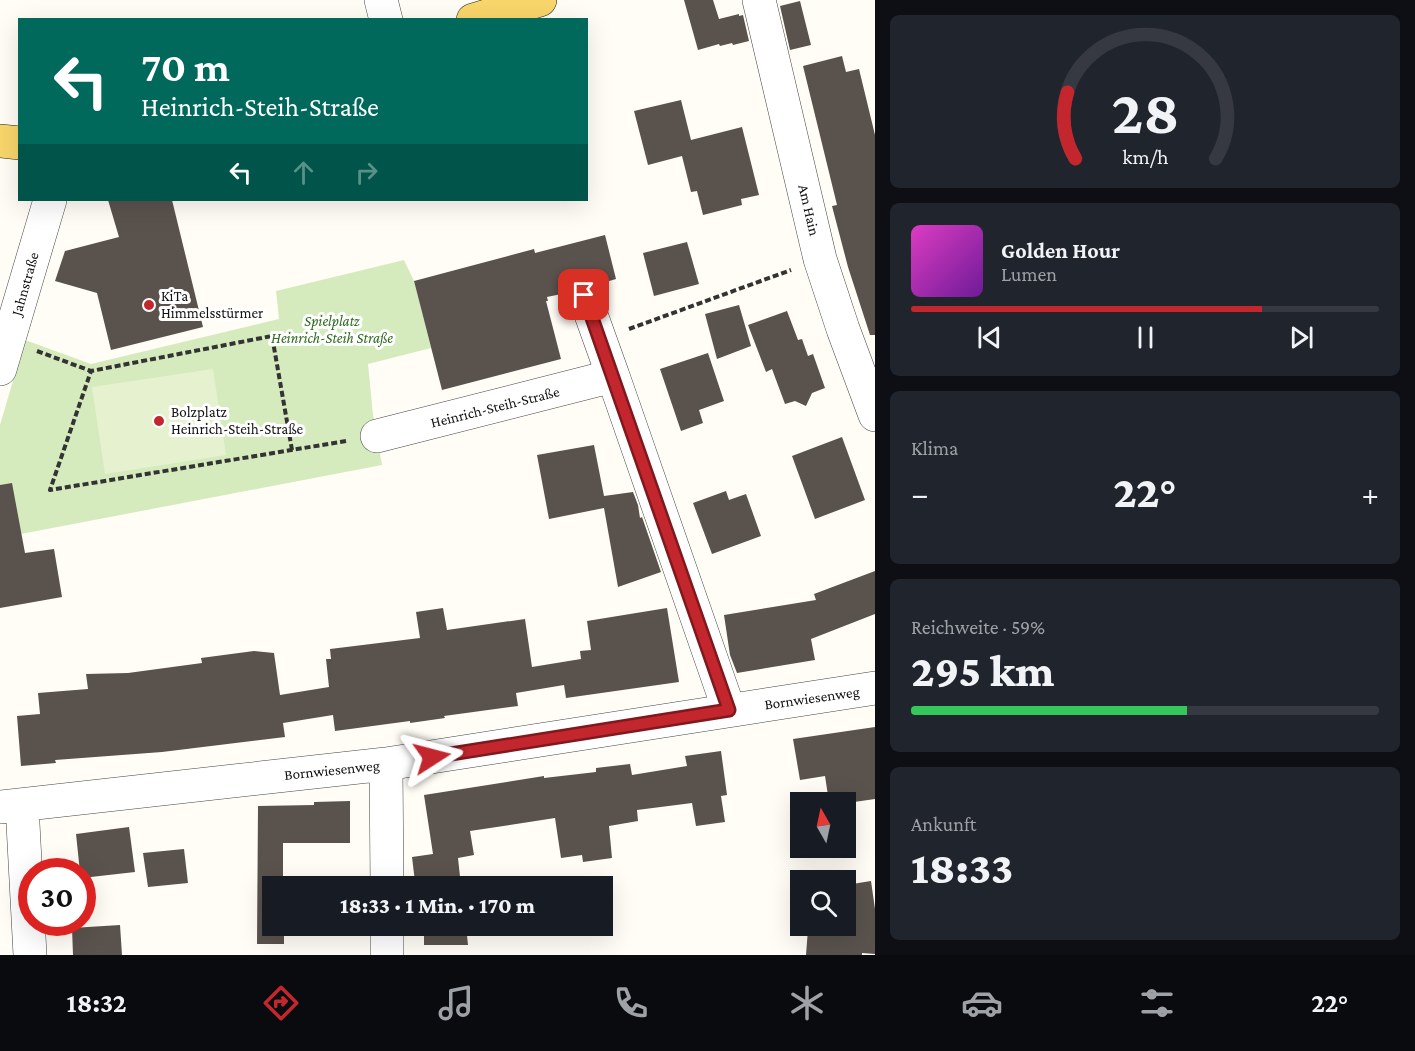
<!DOCTYPE html>
<html lang="de">
<meta charset="utf-8">
<style>
:root{--surface:#171b24;--page:#20242c;--text:#f1f3f6;--muted:#9ea1a6;--line:#363941;--accent:#c4262e}
body{margin:0;font-family:"Crimson Pro",serif;background:var(--page);color:var(--text);height:100vh;display:flex;flex-direction:column;font-size:22px;white-space:nowrap}
*{box-sizing:border-box;margin:0}
p{font-size:20px;color:var(--muted)}
.icon{flex:none;width:33px;height:33px;fill:none;stroke:currentColor;stroke-width:2;stroke-linecap:round;stroke-linejoin:round}
.map{position:relative;flex:1;overflow:hidden}
.sheet{display:flex;flex-direction:column;gap:15px;padding:15px;background:#0d0f14;width:540px}
.sheet>*{flex:none}
.hud{position:absolute;left:18px;top:18px;width:570px;height:183px;border-radius:0px;box-shadow:0 6px 24px #0002;background:#00695c;color:#fff;overflow:hidden}
.needle{width:39px;rotate:351deg}
.controls{position:absolute;left:790px;top:792px;display:grid;gap:12px}
.controls a{display:grid;place-items:center;width:66px;height:66px;border-radius:0px;background:var(--surface);box-shadow:0 6px 24px #0002;font-size:30px}
.speed{position:absolute;left:18px;top:858px;display:flex;gap:12px;font-size:30px;font-weight:700;text-align:center}
.speed>*{display:grid;place-content:center;width:78px;height:78px;border-radius:50%;background:var(--surface);box-shadow:0 6px 24px #0002;line-height:1}
.speed .limit{border:9px solid #d22;background:#fff;color:#111}
.pin{position:absolute;display:grid;place-items:center;width:51px;height:51px;color:#fff;margin:-26px;border-radius:12px;box-shadow:0 3px 9px #0006}
.me{position:absolute;width:66px;margin:-33px;rotate:81deg;stroke-linejoin:round;filter:drop-shadow(0 0 4px #0008)}
.turn{display:flex;align-items:center;gap:21px;height:126px;padding:0 24px;font-size:27px}
.turn .icon{width:78px;height:78px;stroke-width:2.5}
.turn b{display:block;font-size:42px;line-height:51px}
.lanes{display:flex;align-items:center;height:57px;padding:0 24px;background:#0003;justify-content:center;gap:30px;direction:ltr}
.lanes .off{opacity:.35}
.big{font-size:45px;font-weight:800;line-height:1.1}
.sheet .card{flex:1;display:flex;flex-direction:column;justify-content:center;gap:9px;min-width:0;padding:0 21px;border-radius:9px;background:var(--page)}
.sheet .dial{align-items:center;gap:0}
.dial svg{height:156px;overflow:visible;fill:none;stroke:var(--line);stroke-width:7;stroke-linecap:round;text-anchor:middle}
.dial text{fill:var(--text);stroke:none}
.song{display:flex;align-items:center;gap:18px}
.cover{width:72px;height:72px;border-radius:9px;background:linear-gradient(135deg,hsl(310 70% 55%),hsl(280 70% 35%))}
.played{height:6px;border-radius:3px;background:linear-gradient(90deg,var(--accent) 75%,var(--line) 75%)}
.keys{display:flex;justify-content:space-around;direction:ltr}
.heat{display:flex;justify-content:space-between;align-items:center;font-size:33px;direction:ltr}
.charge{height:9px;border-radius:4px;background:linear-gradient(90deg,#34c759 59%,var(--line) 0)}
.trip{position:absolute;left:262px;top:876px;width:351px;height:60px;border-radius:0px;background:var(--surface);box-shadow:0 6px 24px #0002;font-weight:800;line-height:60px;text-align:center}
.menu{display:flex;height:96px;justify-content:space-around;align-items:center;background:#090b0e;color:var(--muted)}
.menu .icon{width:42px;height:42px}
.menu .current{color:var(--accent)}
.menu b{font-size:27px;color:var(--text)}
main{display:flex;flex:1;min-height:0}
.map>svg:first-child{display:block}
.green{fill:#d5ebbd}
.pitch{fill:#e6f2cf}
.building{fill:#5a524d}
.lines{fill:none;stroke-linecap:round;stroke-linejoin:round}
.minor-casing{stroke:#444;stroke-width:34}
.major-casing{stroke:#222;stroke-width:34}
.path{stroke:#333;stroke-width:4;stroke-dasharray:6 3;stroke-linecap:butt}
.minor{stroke:#fff;stroke-width:33}
.major{stroke:#f9d66b;stroke-width:33}
.route-casing{stroke:#7f191e;stroke-width:15}
.route{stroke:#c4262e;stroke-width:10}
.poi-dot{fill:#c4262e;stroke:#fff;stroke-width:2}
.labels{text-anchor:middle;stroke-width:6;stroke-linejoin:round;paint-order:stroke}
.street-label{font-size:15px;fill:#111;stroke:#fff}
.poi-label{font-size:15px;fill:#111;stroke:#fff;text-anchor:start}
.park-label{font-size:15px;font-style:italic;fill:#2f6b1f;stroke:#fff}
</style>
<main>
<div class="map">
<svg width="875" height="955" viewBox="0 0 875 955">
<rect width="100%" height="100%" fill="#fffdf5"/>
<path class="green" d="M 404,260 L 414,281 L 431,348 L 368,364 L 373,415 L 382,465 L 0,538 L 0,425 L 25,340 L 91,364 L 279,319 L 276,291 Z"/>
<path class="pitch" d="M 213,369 L 226,455 L 105,474 L 92,387 Z"/>
<path class="building" d="M 684,0 L 713,0 L 719,19 L 739,14 L 739,16 L 743,15 L 749,41 L 733,45 L 732,43 L 720,46 L 719,44 L 698,50 Z
M 800,1 L 811,45 L 790,50 L 780,6 Z
M 842,56 L 846,72 L 859,69 L 875,135 L 875,335 L 870,335 L 848,267 L 832,206 L 837,205 L 803,66 Z
M 681,100 L 691,140 L 742,127 L 759,195 L 741,199 L 742,205 L 703,215 L 697,191 L 691,192 L 682,156 L 648,165 L 634,111 Z
M 108,200 L 172,200 L 203,327 L 111,350 L 97,293 L 55,281 L 65,251 L 119,237 Z
M 605,235 L 616,279 L 599,284 L 596,280 L 588,277 L 578,277 L 569,283 L 566,293 L 547,297 L 548,301 L 546,301 L 561,359 L 442,390 L 414,281 L 534,249 L 535,253 Z
M 687,242 L 699,284 L 654,296 L 643,253 Z
M 739,305 L 751,346 L 717,359 L 705,314 Z
M 787,311 L 798,340 L 802,339 L 808,356 L 813,354 L 825,388 L 812,393 L 806,406 L 795,401 L 785,404 L 772,369 L 766,372 L 748,325 Z
M 708,353 L 724,401 L 699,410 L 703,423 L 681,431 L 660,369 Z
M 842,437 L 865,500 L 815,519 L 792,456 Z
M 594,445 L 604,496 L 633,492 L 638,505 L 640,518 L 642,517 L 661,572 L 618,587 L 604,508 L 549,519 L 537,455 Z
M 12,483 L 25,553 L 54,549 L 62,597 L 0,608 L 0,485 Z
M 726,491 L 729,500 L 746,494 L 761,536 L 712,554 L 693,503 Z
M 875,571 L 875,614 L 811,639 L 815,660 L 737,673 L 730,655 L 724,615 L 816,600 L 814,594 Z
M 443,608 L 447,630 L 525,619 L 532,667 L 581,659 L 580,651 L 591,650 L 587,621 L 667,608 L 679,682 L 566,698 L 564,685 L 516,693 L 518,706 L 444,716 L 445,718 L 410,723 L 410,721 L 335,731 L 333,715 L 283,723 L 285,737 L 162,752 L 55,760 L 56,763 L 21,766 L 17,716 L 40,714 L 38,693 L 88,689 L 86,674 L 128,673 L 202,663 L 201,658 L 254,651 L 274,653 L 280,695 L 329,687 L 326,659 L 331,659 L 330,649 L 420,638 L 416,612 Z
M 875,727 L 875,799 L 854,802 L 829,802 L 825,776 L 800,780 L 793,739 Z
M 721,751 L 727,795 L 721,796 L 725,822 L 696,826 L 692,803 L 637,810 L 638,821 L 609,826 L 612,858 L 583,862 L 582,855 L 561,858 L 555,818 L 470,831 L 474,855 L 458,858 L 461,886 L 425,886 L 425,881 L 415,882 L 412,857 L 433,854 L 424,795 L 544,776 L 544,778 L 596,772 L 596,768 L 630,764 L 632,775 L 687,766 L 685,756 Z
M 350,801 L 350,843 L 283,843 L 283,886 L 273,886 L 273,926 L 284,926 L 284,944 L 257,944 L 258,806 L 314,805 L 314,802 Z
M 129,827 L 135,872 L 82,878 L 82,872 L 80,872 L 76,834 Z
M 184,849 L 188,883 L 148,887 L 143,853 Z
M 871,881 L 875,909 L 875,954 L 862,953 L 862,955 L 806,955 L 808,929 L 846,932 L 846,885 Z
M 120,925 L 122,955 L 73,955 L 72,928 Z
M 424,926 L 466,926 L 468,945 L 424,945 Z"/>
<g class="lines">
<defs>
<path id="minor" d="M 381,0 L 386,20
M 759,0 L 820,259 L 843,329 L 875,415
M 584,295 L 613,376
M 0,369 L 50,200
M 377,436 L 613,376 L 729,710
M 386,764 L 387,886
M 22,805 L 30,955
M 0,807 L 386,764 L 875,688
M 387,926 L 387,955"/>
<path id="major" d="M 473,20 L 540,0
M 0,141 L 20,143"/>
</defs>
<use href="#minor" class="minor-casing"/>
<use href="#major" class="major-casing"/>
<path class="path" d="M 629,329 L 791,270
M 37,351 L 91,371
M 292,450 L 272,336 L 91,371 L 50,490 L 346,441"/>
<use href="#minor" class="minor"/>
<use href="#major" class="major"/>
</g>
<g class="lines">
<defs>
<path id="route" d="M 432,757 L 729,710 L 584,295"/>
</defs>
<use href="#route" class="route-casing"/>
<use href="#route" class="route"/>
</g>
<g class="poi-dot">
<circle cx="149" cy="305" r="6"/>
<circle cx="159" cy="421" r="6"/>
</g>
<g class="labels">
<g class="street-label">
<text transform="translate(809 210) rotate(77)" y="5">Am Hain</text>
<text transform="translate(25 284) rotate(-74)" y="5">Jahnstraße</text>
<text transform="translate(495 407) rotate(-14)" y="5">Heinrich-Steih-Straße</text>
<text transform="translate(812 698) rotate(-8)" y="5">Bornwiesenweg</text>
<text transform="translate(332 770) rotate(-6)" y="5">Bornwiesenweg</text>
</g>
<g class="poi-label">
<text x="161" y="301">KiTa<tspan x="161" dy="17">Himmelsstürmer</tspan></text>
<text x="171" y="417">Bolzplatz<tspan x="171" dy="17">Heinrich-Steih-Straße</tspan></text>
</g>
<g class="park-label">
<text x="332" y="326">Spielplatz<tspan x="332" dy="17">Heinrich-Steih Straße</tspan></text>
</g>
</g>
</svg>
<div class="controls">
<a><svg class="needle" viewBox="-14 -14 28 28"><path d="M0-13l5 13h-10z" fill="#e53935"/><path d="M0 13l5-13h-10z" fill="#9ea1a6"/></svg></a>
<a><svg class="icon" aria-label="search" viewBox="0 0 24 24"><circle cx="10" cy="10" r="6"/><path d="M15 15l6 6"/></svg></a>
</div>
<div class="speed"><div class="limit">30</div></div>
<div class="pin" style="left:584px;top:295px;background:#d93025"><svg class="icon" aria-label="arrive" viewBox="0 0 24 24"><path d="M6 21V4h12l-3 4 3 4H6"/></svg></div>
<svg class="me" style="left:432px;top:757px" viewBox="-20 -20 40 40"><path d="M0-17L14 15 0 8-14 15z" fill="#c4262e" stroke="#fff" stroke-width="4"/></svg>
<div class="trip">18:33 · 1 Min. · 170 m</div>
<div class="hud">
<div class="turn"><svg class="icon" aria-label="left" viewBox="0 0 24 24"><path d="M17 20v-9H6M10 6l-5 5 5 5"/></svg><div><b>70 m</b>Heinrich-Steih-Straße</div></div>
<div class="lanes"><svg class="icon" aria-label="left" viewBox="0 0 24 24"><path d="M17 20v-9H6M10 6l-5 5 5 5"/></svg><svg class="icon off" aria-label="ahead" viewBox="0 0 24 24"><path d="M12 20V5M6 11l6-6 6 6"/></svg><svg class="icon off" aria-label="right" viewBox="0 0 24 24"><path d="M7 20v-9h11M14 6l5 5-5 5"/></svg></div>
</div>
</div>
<section class="sheet">
<div class="card dial"><svg viewBox="0 0 100 80">
<path d="M14 69A42 42 0 1 1 86 69"/>
<path d="M14 69A42 42 0 0 1 10 35" stroke="#c4262e"/>
<text x="50" y="56" font-size="32" font-weight="700">28</text>
<text x="50" y="72" font-size="11">km/h</text>
</svg></div>
<div class="card">
<div class="song"><i class="cover"></i><div><b>Golden Hour</b><p>Lumen</p></div></div>
<div class="played"></div>
<div class="keys"><svg class="icon" aria-label="previous" viewBox="0 0 24 24"><path d="M18 5L8 12l10 7zM5 5v14"/></svg><svg class="icon" aria-label="pause" viewBox="0 0 24 24"><path d="M8 5v14M16 5v14"/></svg><svg class="icon" aria-label="next" viewBox="0 0 24 24"><path d="M6 5l10 7-10 7zM19 5v14"/></svg></div>
</div>
<div class="card"><p>Klima</p>
<div class="heat"><a>−</a><b class="big">22°</b><a>+</a></div>
</div>
<div class="card"><p>Reichweite · 59%</p><b class="big">295 km</b><div class="charge"></div></div>
<div class="card"><p>Ankunft</p><b class="big">18:33</b></div>
</section>
</main>
<nav class="menu">
<b>18:32</b>
<svg class="icon current" aria-label="directions" viewBox="0 0 24 24"><path d="M12 3l9 9-9 9-9-9zM9 14v-3h6M13 9l2 2-2 2"/></svg>
<svg class="icon" aria-label="music" viewBox="0 0 24 24"><path d="M9 18V5l10-2v13"/><circle cx="6" cy="18" r="3"/><circle cx="16" cy="16" r="3"/></svg>
<svg class="icon" aria-label="phone" viewBox="0 0 24 24"><path d="M5 4h4l2 5-3 2q2 4 5 5l2-3 5 2v4C11 20 4 13 5 4z"/></svg>
<svg class="icon" aria-label="climate" viewBox="0 0 24 24"><path d="M12 3v18M4 7l16 10M4 17L20 7"/></svg>
<svg class="icon" aria-label="car" viewBox="0 0 24 24"><path d="M5 17H2v-5l4-1 3-4h7l3 4 3 1v5h-3M9 17h6M6 11h13"/><circle cx="7" cy="17" r="2"/><circle cx="17" cy="17" r="2"/></svg>
<svg class="icon" aria-label="filters" viewBox="0 0 24 24"><path d="M4 7h16M4 17h16"/><circle cx="9" cy="7" r="2"/><circle cx="15" cy="17" r="2"/></svg>
<b>22°</b>
</nav>
